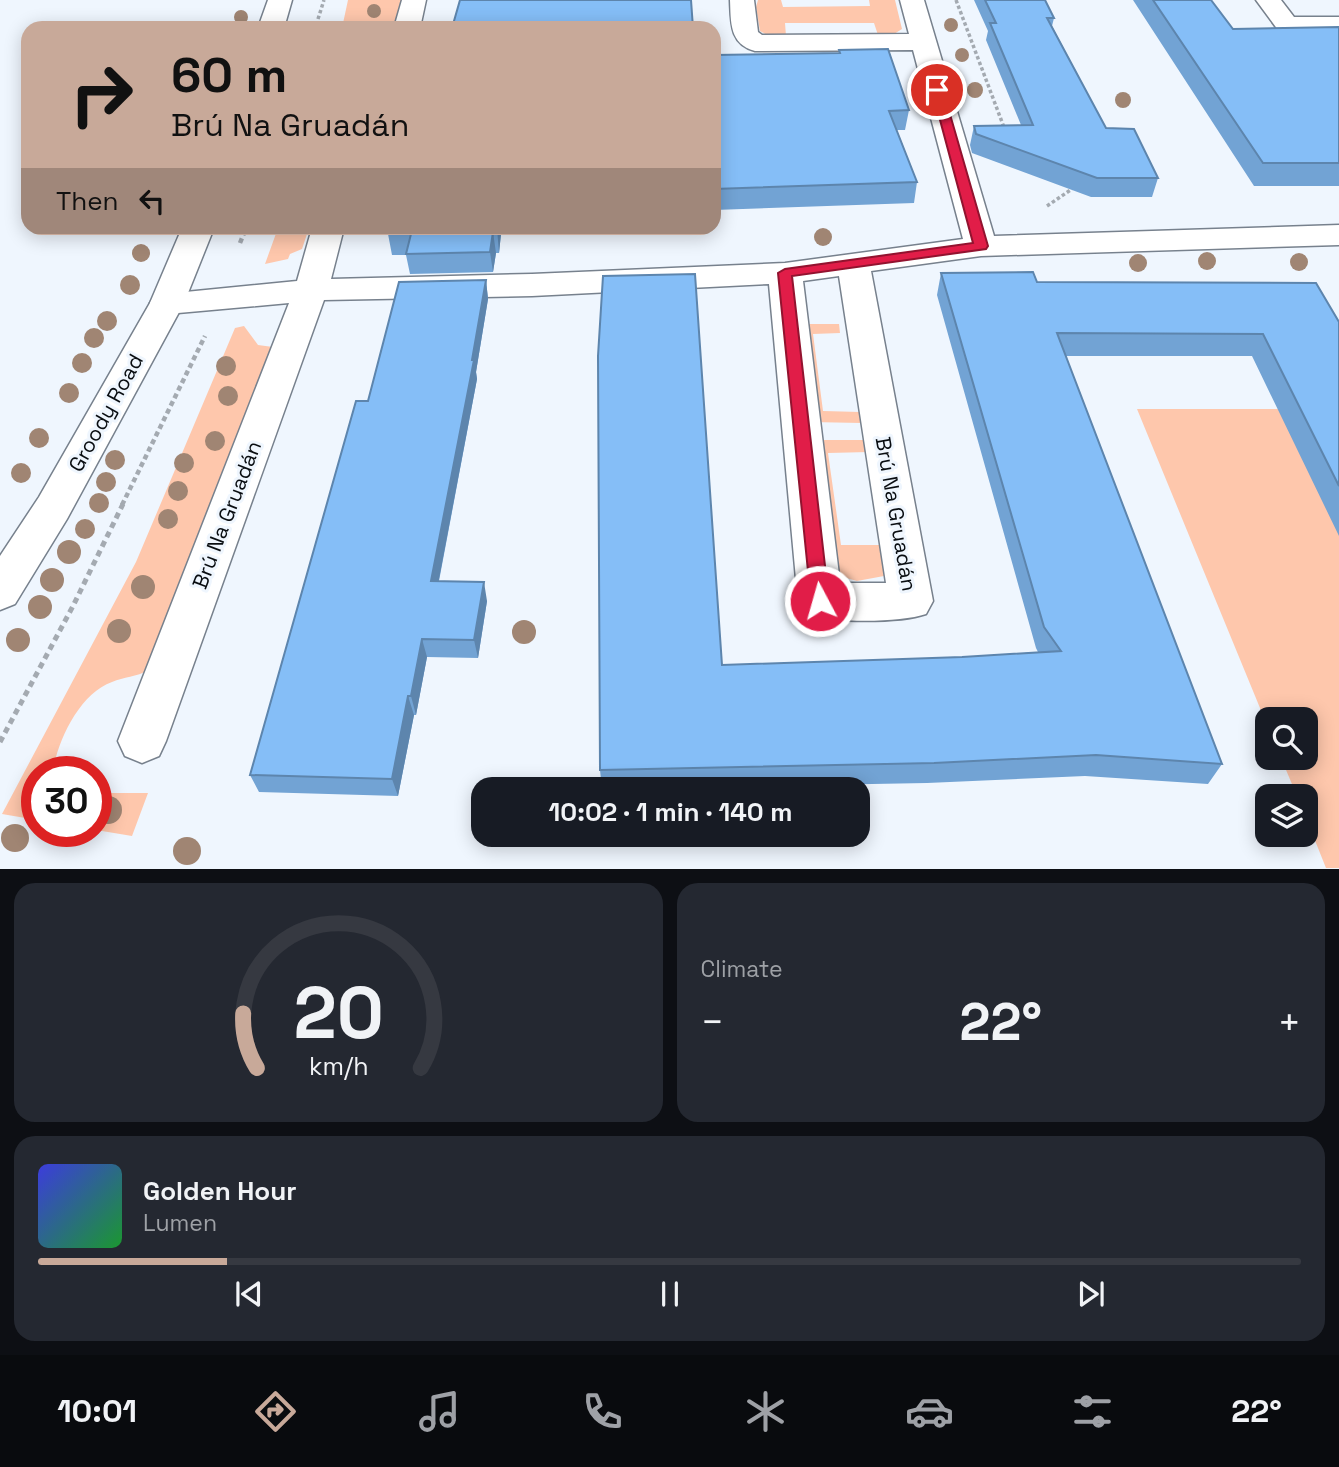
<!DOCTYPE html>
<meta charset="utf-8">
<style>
:root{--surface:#171b24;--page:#242831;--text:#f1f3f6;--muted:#9ea1a6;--line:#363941;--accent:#c8a999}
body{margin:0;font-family:"Space Grotesk",sans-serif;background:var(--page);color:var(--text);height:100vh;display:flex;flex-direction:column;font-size:26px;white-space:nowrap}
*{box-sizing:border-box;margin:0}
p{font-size:23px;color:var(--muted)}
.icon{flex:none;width:38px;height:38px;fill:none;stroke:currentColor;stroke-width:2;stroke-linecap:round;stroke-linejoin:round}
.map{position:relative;height:869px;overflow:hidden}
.drawer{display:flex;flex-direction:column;gap:14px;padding:14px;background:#0d0f14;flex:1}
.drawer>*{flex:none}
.top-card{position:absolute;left:21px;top:21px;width:700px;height:214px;border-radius:21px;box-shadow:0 4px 18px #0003;background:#c8a999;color:#111;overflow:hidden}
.tools{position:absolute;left:1255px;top:707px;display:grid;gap:14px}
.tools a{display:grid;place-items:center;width:63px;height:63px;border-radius:14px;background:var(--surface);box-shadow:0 4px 18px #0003;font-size:35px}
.speed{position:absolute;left:21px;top:756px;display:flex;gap:14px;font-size:35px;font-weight:700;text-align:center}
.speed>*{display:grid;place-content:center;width:91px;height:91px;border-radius:50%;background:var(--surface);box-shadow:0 4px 18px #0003;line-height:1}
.speed .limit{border:10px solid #d22;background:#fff;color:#111}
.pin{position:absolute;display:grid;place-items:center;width:60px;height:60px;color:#fff;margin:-30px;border:4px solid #fff;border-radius:50%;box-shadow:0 2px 7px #0007}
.me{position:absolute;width:77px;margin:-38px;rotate:354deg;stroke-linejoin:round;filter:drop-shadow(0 0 5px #0008)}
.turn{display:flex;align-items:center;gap:24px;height:147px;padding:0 35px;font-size:32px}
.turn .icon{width:91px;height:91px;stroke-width:2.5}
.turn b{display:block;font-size:49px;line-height:60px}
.then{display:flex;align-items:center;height:66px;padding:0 35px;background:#0003;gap:14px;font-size:26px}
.big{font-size:52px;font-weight:600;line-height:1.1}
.drawer .widget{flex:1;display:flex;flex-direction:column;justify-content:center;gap:10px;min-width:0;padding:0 24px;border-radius:21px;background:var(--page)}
.drawer .dial{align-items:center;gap:0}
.dial svg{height:182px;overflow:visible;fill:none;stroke:var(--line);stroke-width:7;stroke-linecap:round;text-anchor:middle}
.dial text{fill:var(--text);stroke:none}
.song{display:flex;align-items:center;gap:21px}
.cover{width:84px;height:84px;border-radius:10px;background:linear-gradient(135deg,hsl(240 70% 55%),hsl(130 70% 35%))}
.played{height:7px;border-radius:4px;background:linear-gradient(90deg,var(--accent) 15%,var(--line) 15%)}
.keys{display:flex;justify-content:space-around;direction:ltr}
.heat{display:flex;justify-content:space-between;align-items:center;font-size:38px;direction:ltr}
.drawer .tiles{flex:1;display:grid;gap:14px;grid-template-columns:1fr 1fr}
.widget:last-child{grid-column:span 2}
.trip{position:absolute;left:471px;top:777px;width:399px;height:70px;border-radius:21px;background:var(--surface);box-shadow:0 4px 18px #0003;font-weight:600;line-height:70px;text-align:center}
.dock{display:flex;height:112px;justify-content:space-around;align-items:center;background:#090b0e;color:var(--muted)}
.dock .icon{width:49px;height:49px}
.dock .current{color:var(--accent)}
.dock b{font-size:32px;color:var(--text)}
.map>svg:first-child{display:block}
.green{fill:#fec7ac}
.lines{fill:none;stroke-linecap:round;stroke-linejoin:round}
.minor-casing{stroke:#77818d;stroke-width:3}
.tertiary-casing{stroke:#77818d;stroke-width:3}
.path-far2{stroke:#a4aab1;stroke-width:3.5;stroke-dasharray:3.5 2.5;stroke-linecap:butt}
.path-far1{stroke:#a4aab1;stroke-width:4.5;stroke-dasharray:5 3.5;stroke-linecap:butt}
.path{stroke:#a4aab1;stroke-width:5;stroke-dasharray:6 4.5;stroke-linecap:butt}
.minor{fill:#fff;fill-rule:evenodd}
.tertiary{fill:#fff;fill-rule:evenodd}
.tree{fill:#a08573}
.wall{fill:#72a3d4}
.shaded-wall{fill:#5d85ad}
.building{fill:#85bef7;stroke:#5d85ad;stroke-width:2}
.route{fill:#e11d48;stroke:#92132f;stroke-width:2}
.labels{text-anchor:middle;stroke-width:6;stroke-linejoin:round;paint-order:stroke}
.street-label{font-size:21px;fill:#090d11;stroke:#eff6fe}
</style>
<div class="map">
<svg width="1339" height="869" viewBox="0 0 1339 869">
<rect width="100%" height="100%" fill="#eff6fe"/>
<path class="green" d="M 348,0 L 405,0 L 394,28 L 342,28 Z
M 758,0 L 781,0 L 783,7 L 870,6 L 869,0 L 895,0 L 902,29 L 894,34 L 878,35 L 874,23 L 785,23 L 786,36 L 769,36 L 760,31 L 756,7 Z
M 278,228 L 309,228 L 302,249 L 290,254 L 288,259 L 265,264 Z
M 799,324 L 839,324 L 840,333 L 813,334 L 823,411 L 860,412 L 862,423 L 810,422 Z
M 244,326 L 258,345 L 273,347 L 149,670 C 136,677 124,677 112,682 C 80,693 57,741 53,772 L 37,772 L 37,820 L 2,814 L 136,562 L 235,328 Z
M 1137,409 L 1339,409 L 1339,868 L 1326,868 L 1306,818 L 1306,796 L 1297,796 L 1281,758 L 1306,758 L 1306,719 L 1267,719 L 1267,725 Z
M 812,440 L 866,440 L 869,452 L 828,453 L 841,545 L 883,545 L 886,565 L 884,576 L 857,581 L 839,576 Z
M 96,793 L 148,793 L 132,836 L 96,830 Z"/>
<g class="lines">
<defs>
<path id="minor" d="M 402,0 L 426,0 L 420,28 L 394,28 Z
M 730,0 L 754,0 L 758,32 L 762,35 L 909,34 L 900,0 L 924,0 L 994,236 L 1339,225 L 1339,245 L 981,256 L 871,271 L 933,601 L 926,614 C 900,623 831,623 805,614 L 798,601 L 769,284 L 532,296 L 324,300 L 166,741 L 159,756 L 142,763 L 125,756 L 118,741 L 289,303 L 167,314 L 155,311 L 150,303 L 155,295 L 297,281 L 312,228 L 344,228 L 331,279 L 532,274 L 785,263 L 963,239 L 913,50 L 755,51 C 729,44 731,22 730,0 ZM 839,276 L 886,583 L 840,583 L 803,281 Z
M 1256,0 L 1281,0 L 1294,17 L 1339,17 L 1339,33 L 1278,30 Z"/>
<path id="tertiary" d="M 268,0 L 292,0 L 284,28 L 258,28 Z
M 182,228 L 214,228 L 184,303 L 67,519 L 15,604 L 0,610 L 0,556 L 39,497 L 150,303 Z"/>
</defs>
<use href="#minor" class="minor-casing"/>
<use href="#tertiary" class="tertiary-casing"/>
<path class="path-far2" d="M 956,0 L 1005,130
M 318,19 L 324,0
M 1047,206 L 1072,189"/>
<path class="path-far1" d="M 240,243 L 246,228
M 122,505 L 205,336"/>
<path class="path" d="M 0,742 L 73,606 L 123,504"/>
<use href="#minor" class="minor"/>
<use href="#tertiary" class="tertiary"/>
</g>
<g class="tree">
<circle cx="374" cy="11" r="7"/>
<circle cx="241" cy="17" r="7"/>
<circle cx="951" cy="25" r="7"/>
<circle cx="962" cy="55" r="7"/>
<circle cx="975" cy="90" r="8"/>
<circle cx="1123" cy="100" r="8"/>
<circle cx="823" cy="237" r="9"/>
<circle cx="141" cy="253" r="9"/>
<circle cx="1207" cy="261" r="9"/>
<circle cx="1299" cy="262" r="9"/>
<circle cx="1138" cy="263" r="9"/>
<circle cx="130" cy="285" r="10"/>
<circle cx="107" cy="321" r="10"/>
<circle cx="94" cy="338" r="10"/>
<circle cx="82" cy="363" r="10"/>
<circle cx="226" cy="366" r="10"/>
<circle cx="69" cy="393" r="10"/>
<circle cx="228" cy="396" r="10"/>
<circle cx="39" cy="438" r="10"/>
<circle cx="215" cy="441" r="10"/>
<circle cx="115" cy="460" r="10"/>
<circle cx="184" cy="463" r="10"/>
<circle cx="21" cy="473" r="10"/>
<circle cx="106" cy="482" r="10"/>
<circle cx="178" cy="491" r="10"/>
<circle cx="99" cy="503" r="10"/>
<circle cx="168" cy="519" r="10"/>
<circle cx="85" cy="529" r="10"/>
<circle cx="69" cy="552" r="12"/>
<circle cx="52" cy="580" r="12"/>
<circle cx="143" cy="587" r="12"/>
<circle cx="40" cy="607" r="12"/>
<circle cx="119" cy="631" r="12"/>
<circle cx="524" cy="632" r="12"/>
<circle cx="18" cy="640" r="12"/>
<circle cx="108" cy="810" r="14"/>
<circle cx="15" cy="838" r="14"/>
<circle cx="187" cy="851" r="14"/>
</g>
<path class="wall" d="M 974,0 L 1045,0 L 1054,18 L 1052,26 L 1106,128 L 1158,178 L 1152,197 L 1091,197 L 972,153 L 970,145 L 974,126 L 1021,125 L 986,40 L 988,31 Z
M 1133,0 L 1211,0 L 1233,29 L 1339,27 L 1339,186 L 1254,186 Z
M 839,50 L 909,110 L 905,130 L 897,130 L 917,182 L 914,203 L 714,210 L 714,55 L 839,53 Z
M 390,228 L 531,228 L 531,234 L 501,234 L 499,253 L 496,253 L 493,272 L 410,274 L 406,255 L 392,255 L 388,234 Z
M 941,273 L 1037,282 L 1339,322 L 1339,536 L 1252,356 L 1065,356 L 1222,764 L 1208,784 L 1085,776 L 927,783 L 602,789 L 600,770 L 722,665 L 962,657 L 1038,652 L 1036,648 L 937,295 Z
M 486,280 L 488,299 L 476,372 L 477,379 L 439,581 L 487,601 L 478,658 L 427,657 L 416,715 L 414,715 L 398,796 L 259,792 L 250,775 L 368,401 Z"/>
<path class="shaded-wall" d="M 497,228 L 500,228 L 501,234 L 499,253 Z
M 493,232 L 496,253 L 493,272 L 490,252 Z
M 486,280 L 488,299 L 476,372 L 477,379 L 435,600 L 431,581 Z
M 484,582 L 487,601 L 478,658 L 474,640 Z
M 422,639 L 427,657 L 416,715 L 411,696 Z
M 408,696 L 414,715 L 398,796 L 392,779 Z"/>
<path class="building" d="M 460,0 L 691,0 L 693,28 L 452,28 Z
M 985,0 L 1045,0 L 1054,18 L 1047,18 L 1106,128 L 1134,129 L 1158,178 L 1097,178 L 976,134 L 974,126 L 1033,125 L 990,23 L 996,23 Z
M 1153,0 L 1211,0 L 1233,29 L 1339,27 L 1339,163 L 1263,163 Z
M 888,49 L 909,110 L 889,111 L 917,182 L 714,189 L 714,55 L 840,53 L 839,50 Z
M 390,228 L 497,228 L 496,232 L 493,232 L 490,252 L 406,254 L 411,234 L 388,234 Z
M 1033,272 L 1037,282 L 1316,283 L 1339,322 L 1339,486 L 1263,334 L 1057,333 L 1222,764 L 1096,755 L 934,763 L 600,770 L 598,356 L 603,276 L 695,274 L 722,665 L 962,657 L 1061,651 L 1044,627 L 941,273 Z
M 486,280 L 472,360 L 474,360 L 431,581 L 484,582 L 474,640 L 422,639 L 411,696 L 408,696 L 392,779 L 250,775 L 356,401 L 368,401 L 399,282 Z"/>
<path class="route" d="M 933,88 L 943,90 L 988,246 L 986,249 L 792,276 L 829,601 L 827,606 L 820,608 L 814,606 L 811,601 L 778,273 L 785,269 L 973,243 L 932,90 Z"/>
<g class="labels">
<g class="street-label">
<text transform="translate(106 413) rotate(-61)" y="7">Groody Road</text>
<text transform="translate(896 514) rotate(80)" y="7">Brú Na Gruadán</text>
<text transform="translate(227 515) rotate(-69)" y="7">Brú Na Gruadán</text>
</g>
</g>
</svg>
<div class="tools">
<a><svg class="icon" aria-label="search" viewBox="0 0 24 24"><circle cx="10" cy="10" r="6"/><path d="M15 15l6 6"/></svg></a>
<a><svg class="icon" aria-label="layers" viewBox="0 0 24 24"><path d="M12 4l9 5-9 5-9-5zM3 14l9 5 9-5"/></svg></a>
</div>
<div class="speed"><div class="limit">30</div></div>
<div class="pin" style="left:937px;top:90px;background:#d93025"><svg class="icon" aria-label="arrive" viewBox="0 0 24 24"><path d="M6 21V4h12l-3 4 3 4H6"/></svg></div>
<svg class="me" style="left:820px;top:601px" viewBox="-20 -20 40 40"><circle r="17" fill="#e11d48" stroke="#fff" stroke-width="3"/><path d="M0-11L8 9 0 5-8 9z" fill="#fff"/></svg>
<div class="trip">10:02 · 1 min · 140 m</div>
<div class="top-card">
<div class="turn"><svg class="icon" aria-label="right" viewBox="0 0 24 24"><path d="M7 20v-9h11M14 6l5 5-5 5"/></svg><div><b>60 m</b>Brú Na Gruadán</div></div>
<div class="then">Then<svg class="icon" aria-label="left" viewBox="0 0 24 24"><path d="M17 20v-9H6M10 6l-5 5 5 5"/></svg></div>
</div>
</div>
<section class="drawer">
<div class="tiles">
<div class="widget dial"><svg viewBox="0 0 100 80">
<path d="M14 69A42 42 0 1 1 86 69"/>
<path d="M14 69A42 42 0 0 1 8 45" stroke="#c8a999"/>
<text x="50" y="56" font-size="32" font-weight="700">20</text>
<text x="50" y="72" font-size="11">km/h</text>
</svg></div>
<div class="widget"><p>Climate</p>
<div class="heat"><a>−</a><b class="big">22°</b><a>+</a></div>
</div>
<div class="widget">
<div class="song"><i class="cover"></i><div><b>Golden Hour</b><p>Lumen</p></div></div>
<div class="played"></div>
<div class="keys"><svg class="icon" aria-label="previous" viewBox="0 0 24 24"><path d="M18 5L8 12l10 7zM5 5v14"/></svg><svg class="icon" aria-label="pause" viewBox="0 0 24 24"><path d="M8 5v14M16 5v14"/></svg><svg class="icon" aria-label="next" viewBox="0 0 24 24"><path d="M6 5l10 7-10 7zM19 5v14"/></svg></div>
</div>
</div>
</section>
<nav class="dock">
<b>10:01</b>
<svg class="icon current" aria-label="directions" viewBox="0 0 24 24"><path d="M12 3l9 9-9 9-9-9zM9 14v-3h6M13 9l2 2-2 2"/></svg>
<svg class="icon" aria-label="music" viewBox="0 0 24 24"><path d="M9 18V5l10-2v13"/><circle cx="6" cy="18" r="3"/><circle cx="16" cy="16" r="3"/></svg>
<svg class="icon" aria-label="phone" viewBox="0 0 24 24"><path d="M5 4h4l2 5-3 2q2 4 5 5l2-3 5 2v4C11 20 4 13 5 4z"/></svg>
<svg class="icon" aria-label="climate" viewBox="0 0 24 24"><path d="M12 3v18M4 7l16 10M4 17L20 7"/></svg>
<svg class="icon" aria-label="car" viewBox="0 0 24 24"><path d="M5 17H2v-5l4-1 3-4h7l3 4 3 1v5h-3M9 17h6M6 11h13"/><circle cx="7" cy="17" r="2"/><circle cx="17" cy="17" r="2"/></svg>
<svg class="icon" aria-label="filters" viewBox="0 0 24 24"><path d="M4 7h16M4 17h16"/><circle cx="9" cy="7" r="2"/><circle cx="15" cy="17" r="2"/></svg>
<b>22°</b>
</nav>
